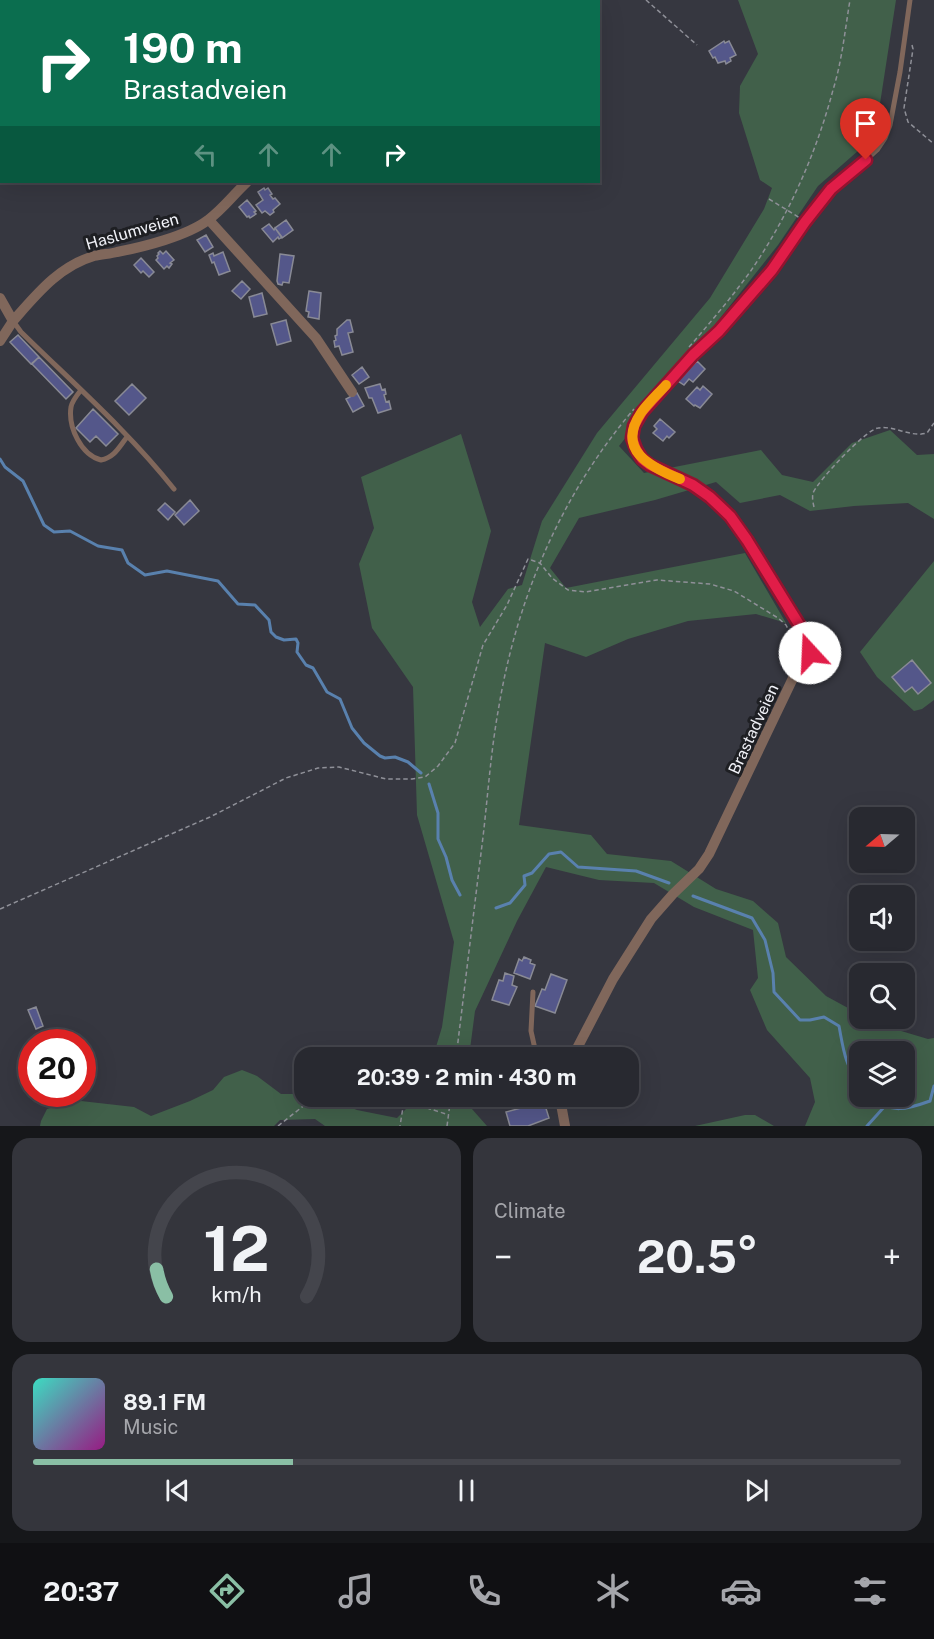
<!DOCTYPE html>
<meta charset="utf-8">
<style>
:root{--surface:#282930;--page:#34353c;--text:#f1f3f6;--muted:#a5a6ab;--line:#44454c;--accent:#8abfa5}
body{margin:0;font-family:"Public Sans",sans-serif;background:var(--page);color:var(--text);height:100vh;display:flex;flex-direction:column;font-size:22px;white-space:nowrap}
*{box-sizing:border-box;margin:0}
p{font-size:20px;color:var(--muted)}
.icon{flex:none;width:33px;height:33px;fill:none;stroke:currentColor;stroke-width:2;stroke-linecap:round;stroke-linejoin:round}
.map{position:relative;height:1126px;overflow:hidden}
.side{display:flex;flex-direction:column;gap:12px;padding:12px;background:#16171a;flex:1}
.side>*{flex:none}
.top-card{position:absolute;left:0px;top:0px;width:600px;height:183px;box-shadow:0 6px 24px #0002,0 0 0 2px var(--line);background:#0b6e4f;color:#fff;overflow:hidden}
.needle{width:39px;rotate:251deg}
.fabs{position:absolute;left:849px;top:807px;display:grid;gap:12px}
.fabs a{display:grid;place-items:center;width:66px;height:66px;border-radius:12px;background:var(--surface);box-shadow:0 6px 24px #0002,0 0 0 2px var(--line);font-size:30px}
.speed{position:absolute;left:18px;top:1029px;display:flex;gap:12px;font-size:30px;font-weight:700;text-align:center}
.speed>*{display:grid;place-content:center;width:78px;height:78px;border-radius:50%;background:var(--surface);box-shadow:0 6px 24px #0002,0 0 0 2px var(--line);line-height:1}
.speed .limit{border:9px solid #d22;background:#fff;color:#111}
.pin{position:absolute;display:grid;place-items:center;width:51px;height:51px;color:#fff;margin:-62px -26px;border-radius:50% 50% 50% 0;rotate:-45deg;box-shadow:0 0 6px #0007}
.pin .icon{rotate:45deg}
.me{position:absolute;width:66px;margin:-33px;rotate:340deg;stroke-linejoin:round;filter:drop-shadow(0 0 4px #0008)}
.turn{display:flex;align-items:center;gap:21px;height:126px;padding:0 24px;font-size:27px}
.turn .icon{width:78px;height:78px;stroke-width:2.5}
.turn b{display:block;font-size:42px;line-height:51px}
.lanes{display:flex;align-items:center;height:57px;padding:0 24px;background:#0003;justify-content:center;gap:30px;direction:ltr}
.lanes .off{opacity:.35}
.big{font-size:45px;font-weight:700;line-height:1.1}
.side .tile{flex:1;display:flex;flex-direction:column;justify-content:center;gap:9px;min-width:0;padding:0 21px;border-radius:18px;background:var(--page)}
.side .dial{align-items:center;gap:0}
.dial svg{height:156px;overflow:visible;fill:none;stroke:var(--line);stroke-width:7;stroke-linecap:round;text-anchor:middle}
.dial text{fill:var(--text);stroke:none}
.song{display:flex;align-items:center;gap:18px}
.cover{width:72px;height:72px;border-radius:9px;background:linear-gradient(135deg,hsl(170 70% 55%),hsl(310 70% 35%))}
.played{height:6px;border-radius:3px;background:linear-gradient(90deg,var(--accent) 30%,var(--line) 30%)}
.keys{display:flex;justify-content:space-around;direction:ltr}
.heat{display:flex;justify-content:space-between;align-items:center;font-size:33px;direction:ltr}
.side .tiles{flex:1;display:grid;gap:12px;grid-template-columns:1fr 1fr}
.tile:last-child{grid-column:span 2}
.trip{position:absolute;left:294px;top:1047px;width:345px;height:60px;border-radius:18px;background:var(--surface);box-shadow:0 6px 24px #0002,0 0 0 2px var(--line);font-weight:700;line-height:60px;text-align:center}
.dock{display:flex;height:96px;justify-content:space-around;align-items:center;background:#101013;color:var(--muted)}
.dock .icon{width:42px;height:42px}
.dock .selected{color:var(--accent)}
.dock b{font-size:27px;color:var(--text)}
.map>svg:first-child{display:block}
.green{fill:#41604a;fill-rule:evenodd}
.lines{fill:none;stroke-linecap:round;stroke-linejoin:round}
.stream{stroke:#5981ae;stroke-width:3}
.building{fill:#54578a;stroke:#898a95;stroke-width:1.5}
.path{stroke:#8f9098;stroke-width:1.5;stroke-dasharray:4.5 3;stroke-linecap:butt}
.lane{stroke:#80675b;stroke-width:5}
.street{stroke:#80675b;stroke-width:10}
.path-bridge{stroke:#8f9098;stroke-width:1.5;stroke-dasharray:4.5 3;stroke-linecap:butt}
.route-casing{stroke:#92132f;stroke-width:15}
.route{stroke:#e11d48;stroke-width:10}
.slow{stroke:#f59e0b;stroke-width:10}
.labels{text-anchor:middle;stroke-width:6;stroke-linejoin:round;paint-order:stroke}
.street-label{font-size:16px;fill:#f1f2f8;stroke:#1e1f23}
</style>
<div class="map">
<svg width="934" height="1126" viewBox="0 0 934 1126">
<rect width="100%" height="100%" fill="#363740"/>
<path class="green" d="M 738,0 L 896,0 L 875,136 L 818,186 L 778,245 L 619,446 L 644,473 L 761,450 L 782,475 L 813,482 L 852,443 L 890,430 L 917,455 L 934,454 L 934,519 L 908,503 L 854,506 L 810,511 L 780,495 L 740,503 L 716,482 L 655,500 L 579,518 L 550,568 L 566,588 L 745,553 L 786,623 L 756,614 L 688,621 L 628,639 L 586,657 L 545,643 L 519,825 L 591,835 L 607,854 L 671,861 L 716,889 L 753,901 L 778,923 L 786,957 L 826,996 L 859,1014 L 860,1018 L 868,1019 L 881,1025 L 928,1039 L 934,1038 L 934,1126 L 805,1126 L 815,1102 L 810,1078 L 767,1030 L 750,990 L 758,978 L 753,930 L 694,907 L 654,883 L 599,880 L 546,867 L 517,921 L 475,1011 L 469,1057 L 433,1057 L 442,1027 L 454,942 L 417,815 L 413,687 L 372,628 L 359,564 L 374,528 L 361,477 L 461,434 L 491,531 L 472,602 L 480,627 L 508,589 L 522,585 L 542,521 L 597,433 L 710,298 L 764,209 L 772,188 L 760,180 L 739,113 L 740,86 L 758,54 ZM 860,1052 L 904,1052 L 904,1096 L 860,1096 Z
M 934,561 L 934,700 L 922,709 L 914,711 L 877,677 L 860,652 Z
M 242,1070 L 257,1076 L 281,1094 L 304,1094 L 304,1096 L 324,1097 L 357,1110 L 397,1118 L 418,1097 L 464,1097 L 464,1100 L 487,1126 L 325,1126 L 315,1119 L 280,1120 L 274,1126 L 40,1126 L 41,1121 L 47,1109 L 67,1103 L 81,1101 L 134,1107 L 151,1116 L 190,1101 L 213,1090 L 224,1077 Z
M 745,1115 L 755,1115 L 774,1126 L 695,1126 Z"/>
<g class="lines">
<path class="stream" d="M 0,459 L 5,467 L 23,481 L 44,525 L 54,532 L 70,531 L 98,546 L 122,550 L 128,563 L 145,575 L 167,571 L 218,581 L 238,604 L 255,605 L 269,620 L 271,632 L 276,637 L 284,640 L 296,639 L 298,643 L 297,652 L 306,665 L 313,668 L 327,692 L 340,699 L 352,728 L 364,743 L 380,756 L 385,758 L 395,757 L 408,762 L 421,773
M 429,784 L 438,813 L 438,839 L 446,857 L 452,880 L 460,895
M 693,896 L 752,918 L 765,940 L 773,973 L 774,992 L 800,1020 L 810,1020 L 824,1017 L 839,1026 C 843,1047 845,1067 860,1084
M 496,908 L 510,903 L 525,885 L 524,876 L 532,873 L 549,854 L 561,852 L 578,867 L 636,871 L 669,883
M 870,1096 C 890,1115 908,1109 930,1101 L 934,1086
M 867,1126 L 885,1106"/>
</g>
<path class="building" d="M 724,41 L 725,43 L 729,41 L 736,55 L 730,58 L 731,61 L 726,64 L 725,61 L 718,63 L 715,57 L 713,58 L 709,51 Z
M 264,188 L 265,190 L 268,188 L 272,194 L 270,195 L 273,199 L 275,198 L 280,204 L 273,210 L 274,212 L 270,215 L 265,211 L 262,213 L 256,205 L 263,200 L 258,192 Z
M 247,200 L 256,211 L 254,212 L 256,214 L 250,218 L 249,216 L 247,217 L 239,207 Z
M 286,220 L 293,230 L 282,238 L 275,228 Z
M 269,224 L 274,230 L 275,228 L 282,237 L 279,239 L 278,237 L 273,242 L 262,229 Z
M 206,235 L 213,247 L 205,252 L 197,240 Z
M 160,251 L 163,254 L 166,251 L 174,260 L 170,263 L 172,264 L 169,268 L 167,266 L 164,269 L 156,260 L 158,258 L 157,256 L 159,254 L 158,253 Z
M 223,252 L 230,271 L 219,275 L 214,262 L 212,263 L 209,255 L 213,253 L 214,256 Z
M 280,254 L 294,256 L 289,283 L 283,282 L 282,285 L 278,284 L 277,281 Z
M 141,258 L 154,272 L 149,277 L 143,271 L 141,273 L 134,265 Z
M 242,281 L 250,289 L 241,299 L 232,291 Z
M 309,291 L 321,293 L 319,319 L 308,317 L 309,312 L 306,311 Z
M 262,293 L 267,314 L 254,317 L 249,297 Z
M 286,320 L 291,341 L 277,345 L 271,324 Z
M 347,320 L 350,320 L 353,332 L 348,333 L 353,352 L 342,355 L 339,346 L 335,347 L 334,341 L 336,340 L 335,336 L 337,335 L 337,329 Z
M 18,335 L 39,357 L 31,364 L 10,342 Z
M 39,357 L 73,392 L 66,399 L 32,364 Z
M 697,361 L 705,369 L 693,382 L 689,379 L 684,385 L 678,381 Z
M 362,367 L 369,377 L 359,384 L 352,375 Z
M 132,384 L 146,398 L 129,415 L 115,401 Z
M 380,384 L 382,390 L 385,389 L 386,394 L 384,395 L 386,402 L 389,401 L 391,409 L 378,413 L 372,398 L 369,398 L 365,388 Z
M 703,386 L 712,394 L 700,408 L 695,405 L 694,406 L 686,399 L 697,387 L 700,390 Z
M 357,393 L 364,406 L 353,412 L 346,399 Z
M 93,409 L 118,434 L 106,446 L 96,436 L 90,442 L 76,428 Z
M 660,419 L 675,432 L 669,438 L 667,436 L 663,441 L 653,433 L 657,429 L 654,426 Z
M 190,500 L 199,511 L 184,525 L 175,515 Z
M 165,503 L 175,512 L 168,520 L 158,510 Z
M 912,660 L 931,683 L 918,694 L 912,687 L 905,692 L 892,677 Z
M 524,957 L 531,960 L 530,963 L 535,965 L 530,979 L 514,973 L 519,959 L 522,961 Z
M 505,973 L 514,976 L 512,985 L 517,987 L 509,1005 L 492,1000 L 499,980 L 503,981 Z
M 551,974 L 567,980 L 555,1013 L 535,1006 L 542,989 L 545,990 Z
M 36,1007 L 43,1026 L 36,1029 L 28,1010 Z
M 544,1102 L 549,1118 L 528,1126 L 510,1126 L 506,1112 L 521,1108 L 520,1106 L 529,1103 L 530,1106 Z"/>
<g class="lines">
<path class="path" d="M 646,0 L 697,45
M 912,45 L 913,49 L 904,108 L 908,122 L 934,144
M 689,347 C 710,323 731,298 750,272 C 788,217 816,154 833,90 C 842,61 845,30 850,0
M 814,507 C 813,503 812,498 813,493 C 818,481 865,430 878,428 C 894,425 911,438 927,433 L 934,423
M 0,909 L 210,817 L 286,778 L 318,768 L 339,767 L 386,779 L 412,779 L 425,777 L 438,766 L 455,743 L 483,645 L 507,605 L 528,559 L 540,563 L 552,578 L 568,590 L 586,592 L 657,580 L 710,584 L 734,591 L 778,618 L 786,625 L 798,649
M 456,1058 C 465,984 474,910 483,837 C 488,794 491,749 499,706 C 517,598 562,493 634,409
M 331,1096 L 351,1104 L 391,1107 L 421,1106 L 449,1115
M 399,1096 L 403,1107 L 400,1126
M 278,1126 L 316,1096
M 447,1126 L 451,1096"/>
<path class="lane" d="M 13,321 L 21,332 C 73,383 129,432 174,489
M 81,390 C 77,395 72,401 71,407 C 68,427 81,455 101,460 C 115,457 119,447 127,437
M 810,653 L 806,637 L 800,626 L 747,539 L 730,516 L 710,497 L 693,485 L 650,465 L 642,459 L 636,449 L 632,438 L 634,426 L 642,412 L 693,355 L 719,331 L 772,270 L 805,222 L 831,189 L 866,160 L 877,150 L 885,138 L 890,125 L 900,72 L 910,0
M 533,992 L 531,1031 L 537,1058"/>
<path class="street" d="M 385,2 L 387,0
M 209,220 L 316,338 L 352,392
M 0,298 L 13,321 L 0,341
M 13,321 C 36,295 59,266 94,256 C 102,254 110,254 117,252 C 143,247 187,236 208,220 C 222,210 234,194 247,182
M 572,1058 L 613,979 L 651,919 L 673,894 L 699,869 L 709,854 L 794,676 L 810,653
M 562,1096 L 561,1104 L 565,1126"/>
<path class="path-bridge" d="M 769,199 L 800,218"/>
</g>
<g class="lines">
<defs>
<path id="route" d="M 810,653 L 809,647 L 800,626 L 747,540 L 730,516 L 710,497 L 693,485 L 650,465 L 642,459 L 636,449 L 632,438 L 634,426 L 642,412 L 693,355 L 719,331 L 772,270 L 805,222 L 831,189 L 866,160"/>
</defs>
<use href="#route" class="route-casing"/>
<use href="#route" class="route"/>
<path class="slow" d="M 666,385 C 658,394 648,403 641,413 C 616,450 650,467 680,479"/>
</g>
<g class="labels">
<g class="street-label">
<text transform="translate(132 231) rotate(-16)" y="6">Haslumveien</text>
<text transform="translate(753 729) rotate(-65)" y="6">Brastadveien</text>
</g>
</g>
</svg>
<div class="fabs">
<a><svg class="needle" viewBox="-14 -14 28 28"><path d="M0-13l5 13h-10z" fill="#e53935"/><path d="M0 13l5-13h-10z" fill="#a5a6ab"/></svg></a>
<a><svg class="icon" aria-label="sound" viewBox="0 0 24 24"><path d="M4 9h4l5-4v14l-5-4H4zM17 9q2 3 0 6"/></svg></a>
<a><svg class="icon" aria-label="search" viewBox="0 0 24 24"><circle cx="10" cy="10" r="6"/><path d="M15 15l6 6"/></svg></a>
<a><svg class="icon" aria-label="layers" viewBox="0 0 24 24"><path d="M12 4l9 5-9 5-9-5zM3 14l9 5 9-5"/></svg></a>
</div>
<div class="speed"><div class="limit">20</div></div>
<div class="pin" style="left:866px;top:160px;background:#d93025"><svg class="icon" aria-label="arrive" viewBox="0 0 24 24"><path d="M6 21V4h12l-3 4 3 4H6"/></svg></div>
<svg class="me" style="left:810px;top:653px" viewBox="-20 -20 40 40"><circle r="19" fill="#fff"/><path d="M0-13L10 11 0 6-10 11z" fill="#e11d48"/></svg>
<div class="trip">20:39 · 2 min · 430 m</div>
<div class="top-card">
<div class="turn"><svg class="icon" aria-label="right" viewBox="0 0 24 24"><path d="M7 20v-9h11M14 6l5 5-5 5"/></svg><div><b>190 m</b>Brastadveien</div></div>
<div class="lanes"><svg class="icon off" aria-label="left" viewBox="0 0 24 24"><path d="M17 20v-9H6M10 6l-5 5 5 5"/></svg><svg class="icon off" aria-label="ahead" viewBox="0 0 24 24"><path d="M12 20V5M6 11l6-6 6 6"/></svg><svg class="icon off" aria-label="ahead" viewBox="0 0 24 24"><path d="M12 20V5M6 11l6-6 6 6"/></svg><svg class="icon" aria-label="right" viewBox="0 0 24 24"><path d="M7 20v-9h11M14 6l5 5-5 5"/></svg></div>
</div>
</div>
<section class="side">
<div class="tiles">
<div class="tile dial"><svg viewBox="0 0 100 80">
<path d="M14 69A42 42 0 1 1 86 69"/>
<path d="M14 69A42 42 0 0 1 9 55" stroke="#8abfa5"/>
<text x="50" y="56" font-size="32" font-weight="700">12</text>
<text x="50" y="72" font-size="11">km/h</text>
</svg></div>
<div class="tile"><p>Climate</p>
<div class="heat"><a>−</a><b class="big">20.5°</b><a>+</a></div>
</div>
<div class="tile">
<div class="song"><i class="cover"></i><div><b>89.1 FM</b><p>Music</p></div></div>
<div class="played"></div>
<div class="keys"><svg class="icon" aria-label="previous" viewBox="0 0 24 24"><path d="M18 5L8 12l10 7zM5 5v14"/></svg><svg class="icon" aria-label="pause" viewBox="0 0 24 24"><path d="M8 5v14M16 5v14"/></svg><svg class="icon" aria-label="next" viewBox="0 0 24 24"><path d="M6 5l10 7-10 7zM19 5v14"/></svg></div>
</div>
</div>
</section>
<nav class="dock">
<b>20:37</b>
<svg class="icon selected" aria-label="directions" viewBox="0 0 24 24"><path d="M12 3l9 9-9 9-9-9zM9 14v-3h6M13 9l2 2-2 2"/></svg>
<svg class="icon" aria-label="music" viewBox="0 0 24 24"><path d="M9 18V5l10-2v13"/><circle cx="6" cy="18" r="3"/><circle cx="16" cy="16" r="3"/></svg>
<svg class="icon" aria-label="phone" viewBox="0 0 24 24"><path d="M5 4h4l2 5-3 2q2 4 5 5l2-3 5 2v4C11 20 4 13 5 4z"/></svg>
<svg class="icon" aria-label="climate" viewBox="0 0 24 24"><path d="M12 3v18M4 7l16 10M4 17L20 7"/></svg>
<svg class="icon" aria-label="car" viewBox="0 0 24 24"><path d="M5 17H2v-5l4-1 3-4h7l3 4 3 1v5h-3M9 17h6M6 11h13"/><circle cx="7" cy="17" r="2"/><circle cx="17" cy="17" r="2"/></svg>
<svg class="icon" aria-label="filters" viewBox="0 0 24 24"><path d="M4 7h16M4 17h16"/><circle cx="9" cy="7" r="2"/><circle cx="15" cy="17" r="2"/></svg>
</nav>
